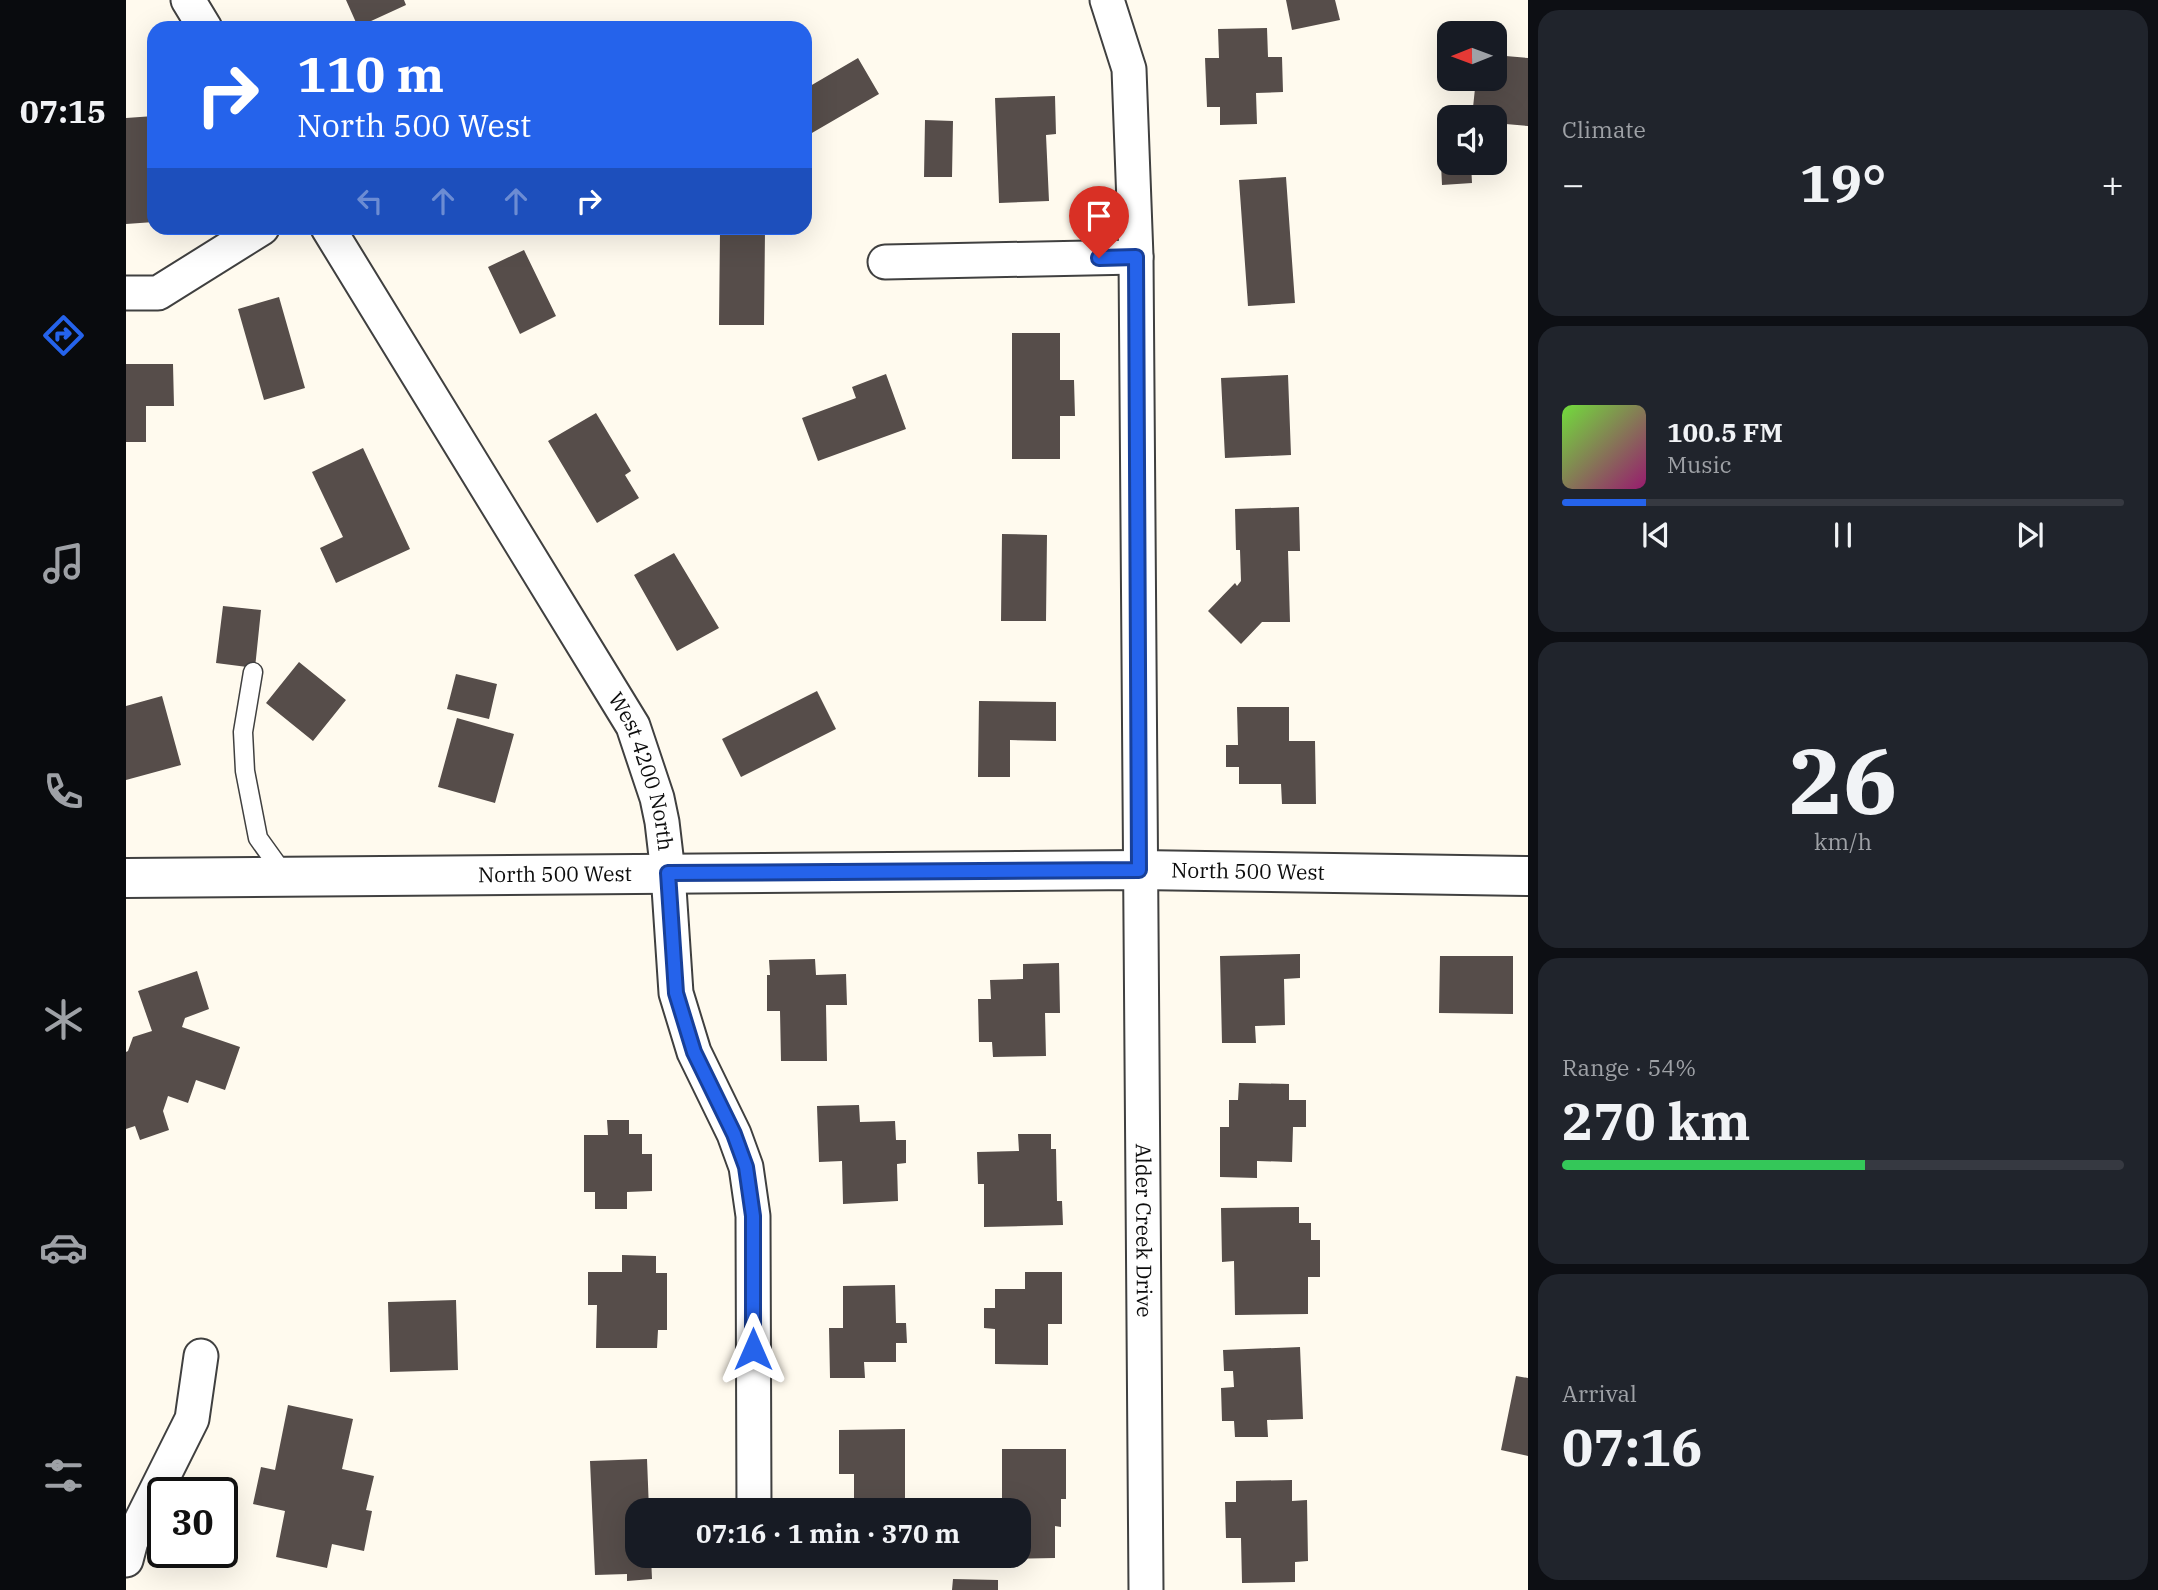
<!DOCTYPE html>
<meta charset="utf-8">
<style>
:root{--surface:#171b24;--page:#20242c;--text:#f1f3f6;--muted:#9ea1a6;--line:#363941;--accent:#2563eb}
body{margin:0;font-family:"IBM Plex Serif",serif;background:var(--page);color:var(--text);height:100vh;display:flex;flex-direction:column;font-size:26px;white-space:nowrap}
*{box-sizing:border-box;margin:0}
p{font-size:23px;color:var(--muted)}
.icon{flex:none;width:38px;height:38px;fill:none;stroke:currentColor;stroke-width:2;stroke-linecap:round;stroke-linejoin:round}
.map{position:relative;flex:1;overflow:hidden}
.drawer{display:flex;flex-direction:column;gap:10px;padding:10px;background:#0d0f14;width:630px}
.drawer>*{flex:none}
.guide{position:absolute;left:21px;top:21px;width:665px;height:214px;border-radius:21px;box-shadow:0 7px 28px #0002;background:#2563eb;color:#fff;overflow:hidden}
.needle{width:46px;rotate:269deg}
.tools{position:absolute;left:1311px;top:21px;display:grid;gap:14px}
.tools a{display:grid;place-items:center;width:70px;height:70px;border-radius:14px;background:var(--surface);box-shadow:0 7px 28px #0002;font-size:35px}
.speed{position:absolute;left:21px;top:1477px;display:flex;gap:14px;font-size:35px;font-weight:700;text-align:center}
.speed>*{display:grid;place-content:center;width:91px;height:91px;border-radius:50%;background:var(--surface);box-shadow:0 7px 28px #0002;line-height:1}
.speed .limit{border:4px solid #111;border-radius:10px;background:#fff;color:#111}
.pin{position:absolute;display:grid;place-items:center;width:60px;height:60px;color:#fff;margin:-72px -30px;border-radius:50% 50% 50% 0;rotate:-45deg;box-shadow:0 0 7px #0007}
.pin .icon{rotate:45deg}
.me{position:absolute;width:77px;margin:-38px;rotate:0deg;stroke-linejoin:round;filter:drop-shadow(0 0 5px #0008)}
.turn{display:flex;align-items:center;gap:24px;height:147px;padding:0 35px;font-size:32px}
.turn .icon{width:91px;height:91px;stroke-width:2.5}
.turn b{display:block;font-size:49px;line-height:60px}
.lanes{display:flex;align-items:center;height:66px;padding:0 35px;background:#0003;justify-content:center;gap:35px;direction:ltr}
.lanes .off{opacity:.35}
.big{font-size:52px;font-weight:800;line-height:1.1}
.drawer .tile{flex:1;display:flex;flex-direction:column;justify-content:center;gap:10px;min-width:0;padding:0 24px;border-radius:21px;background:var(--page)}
.drawer .dial{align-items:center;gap:0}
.dial b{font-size:91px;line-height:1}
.song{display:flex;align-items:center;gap:21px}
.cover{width:84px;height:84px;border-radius:10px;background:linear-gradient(135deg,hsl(100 70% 55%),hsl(320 70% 35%))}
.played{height:7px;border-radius:4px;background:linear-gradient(90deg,var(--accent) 15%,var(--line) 15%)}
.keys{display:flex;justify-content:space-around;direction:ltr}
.heat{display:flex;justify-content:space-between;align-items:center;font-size:38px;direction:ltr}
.charge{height:10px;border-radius:5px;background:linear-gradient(90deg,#34c759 54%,var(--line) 0)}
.trip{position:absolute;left:499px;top:1498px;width:406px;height:70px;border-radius:21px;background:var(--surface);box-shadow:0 7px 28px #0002;font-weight:800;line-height:70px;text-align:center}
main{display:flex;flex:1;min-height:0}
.tabs{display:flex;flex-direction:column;width:126px;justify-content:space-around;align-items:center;background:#090b0e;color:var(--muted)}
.tabs .icon{width:49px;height:49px}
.tabs .on{color:var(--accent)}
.tabs b{font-size:32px;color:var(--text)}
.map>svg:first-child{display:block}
.building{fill:#564d4a}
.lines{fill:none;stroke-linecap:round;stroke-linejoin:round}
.service-casing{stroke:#404040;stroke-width:21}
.minor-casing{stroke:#404040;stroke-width:37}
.tertiary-casing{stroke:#404040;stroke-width:42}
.service{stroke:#fff;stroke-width:18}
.minor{stroke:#fff;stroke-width:33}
.tertiary{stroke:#fff;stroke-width:38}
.route-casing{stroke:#184099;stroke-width:18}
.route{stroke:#2563eb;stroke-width:12}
.labels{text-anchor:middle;stroke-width:7;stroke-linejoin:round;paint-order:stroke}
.street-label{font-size:21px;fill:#0d0d0d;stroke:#fff}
</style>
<main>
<nav class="tabs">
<b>07:15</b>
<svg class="icon on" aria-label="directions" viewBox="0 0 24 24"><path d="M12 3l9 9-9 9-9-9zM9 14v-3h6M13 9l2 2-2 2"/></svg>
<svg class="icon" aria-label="music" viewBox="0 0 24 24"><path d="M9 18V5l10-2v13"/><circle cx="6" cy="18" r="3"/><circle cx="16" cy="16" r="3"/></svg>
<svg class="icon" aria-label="phone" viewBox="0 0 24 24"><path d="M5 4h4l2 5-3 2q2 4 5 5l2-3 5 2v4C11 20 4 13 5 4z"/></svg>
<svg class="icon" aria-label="climate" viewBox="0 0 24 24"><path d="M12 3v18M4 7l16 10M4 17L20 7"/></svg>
<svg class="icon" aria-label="car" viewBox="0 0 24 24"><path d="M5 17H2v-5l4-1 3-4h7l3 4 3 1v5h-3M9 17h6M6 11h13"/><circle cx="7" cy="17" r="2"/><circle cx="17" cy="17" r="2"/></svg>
<svg class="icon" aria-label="filters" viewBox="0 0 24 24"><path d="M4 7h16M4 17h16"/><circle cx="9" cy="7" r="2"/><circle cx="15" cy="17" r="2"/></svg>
</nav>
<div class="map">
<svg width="1402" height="1590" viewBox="0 0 1402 1590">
<rect width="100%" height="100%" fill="#fffaee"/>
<path class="building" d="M 220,0 L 278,0 L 280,5 L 232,27 Z
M 1160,0 L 1209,0 L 1214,20 L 1166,30 Z
M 1141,28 L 1142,57 L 1156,57 L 1157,92 L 1130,93 L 1131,124 L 1094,125 L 1094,107 L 1081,107 L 1079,58 L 1093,58 L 1092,29 Z
M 1368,55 L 1402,58 L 1402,126 L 1368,123 L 1368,117 L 1346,117 L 1350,79 L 1368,79 Z
M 732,58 L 753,94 L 679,137 L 679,89 Z
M 929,96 L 930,134 L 920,135 L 923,201 L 873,203 L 869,98 Z
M 28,116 L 28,222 L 0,224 L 0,118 Z
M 799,120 L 827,121 L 826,177 L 798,177 Z
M 1345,163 L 1346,183 L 1316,185 L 1315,164 Z
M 1160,177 L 1169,303 L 1122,306 L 1113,180 Z
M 594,230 L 639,231 L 638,325 L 593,325 Z
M 398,250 L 430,316 L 394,334 L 362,267 Z
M 153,297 L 179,388 L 138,400 L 112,309 Z
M 886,333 L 934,333 L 934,380 L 948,380 L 949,416 L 934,416 L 934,459 L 886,459 Z
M 0,364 L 47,364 L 48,406 L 20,406 L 20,442 L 0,442 Z
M 760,374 L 780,429 L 692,461 L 676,418 L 730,398 L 726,387 Z
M 1162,375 L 1165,455 L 1099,458 L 1095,378 Z
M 470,413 L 505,471 L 499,475 L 513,498 L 471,523 L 422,441 Z
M 237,448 L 284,549 L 210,583 L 194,548 L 217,537 L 186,472 Z
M 1173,507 L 1174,551 L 1162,551 L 1164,622 L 1136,622 L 1115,644 L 1082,611 L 1109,583 L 1111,586 L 1115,581 L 1114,550 L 1110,550 L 1109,509 Z
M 876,534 L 921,535 L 920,621 L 875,621 Z
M 548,553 L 593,628 L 551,651 L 508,575 Z
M 97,606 L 135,610 L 129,668 L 90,663 Z
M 173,662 L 220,700 L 187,741 L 140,703 Z
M 330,674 L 371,684 L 363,719 L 321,709 Z
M 691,691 L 710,729 L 615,777 L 596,739 Z
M 36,696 L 55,765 L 0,780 L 0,706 Z
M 853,701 L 930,702 L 930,741 L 884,740 L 884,777 L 852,777 Z
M 1111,707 L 1163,707 L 1163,741 L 1189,741 L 1190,804 L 1156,804 L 1155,784 L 1113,784 L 1113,767 L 1100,767 L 1100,745 L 1112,745 Z
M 331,718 L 388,734 L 369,803 L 312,787 Z
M 1174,954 L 1174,978 L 1158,979 L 1159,1025 L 1129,1026 L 1130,1043 L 1096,1043 L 1094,956 Z
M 1314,956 L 1387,956 L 1387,1014 L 1313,1013 Z
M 689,959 L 690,975 L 720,974 L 721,1005 L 700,1005 L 701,1061 L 655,1061 L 654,1011 L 641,1011 L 641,975 L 644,975 L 643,960 Z
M 933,963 L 934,1013 L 919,1013 L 920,1056 L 867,1057 L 866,1042 L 853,1042 L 852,999 L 865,999 L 864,980 L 897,979 L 897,964 Z
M 71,971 L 83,1009 L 59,1018 L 56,1027 L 114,1047 L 99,1090 L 70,1080 L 62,1103 L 42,1096 L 37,1111 L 43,1130 L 14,1140 L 9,1126 L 0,1129 L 0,1052 L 2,1051 L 7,1037 L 26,1031 L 12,991 Z
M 1113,1083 L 1163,1084 L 1163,1100 L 1180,1100 L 1180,1127 L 1167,1127 L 1166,1162 L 1131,1161 L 1131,1178 L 1094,1177 L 1094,1127 L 1103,1127 L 1103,1100 L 1112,1100 Z
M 733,1105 L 734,1122 L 769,1121 L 770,1140 L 780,1140 L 780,1163 L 771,1164 L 772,1201 L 717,1204 L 716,1161 L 693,1162 L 691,1106 Z
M 481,1120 L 503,1120 L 503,1134 L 516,1134 L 516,1154 L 526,1154 L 526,1191 L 501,1192 L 501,1209 L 469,1209 L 469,1192 L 458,1192 L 458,1135 L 482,1135 Z
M 892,1134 L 925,1134 L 925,1149 L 930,1149 L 931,1201 L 936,1201 L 937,1225 L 858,1227 L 858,1184 L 852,1184 L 851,1152 L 893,1151 Z
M 1173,1207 L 1173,1223 L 1185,1223 L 1185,1240 L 1194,1240 L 1194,1277 L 1182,1277 L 1182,1314 L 1109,1315 L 1108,1261 L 1096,1262 L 1095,1208 Z
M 496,1255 L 530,1256 L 530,1273 L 541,1273 L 541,1330 L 532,1330 L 531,1348 L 470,1348 L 471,1305 L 462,1305 L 462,1272 L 496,1272 Z
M 899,1272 L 936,1272 L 936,1324 L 922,1324 L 922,1365 L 869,1364 L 869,1329 L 858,1328 L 858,1308 L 869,1308 L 869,1289 L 899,1289 Z
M 769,1285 L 770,1323 L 780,1323 L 781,1343 L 770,1343 L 770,1362 L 738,1362 L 739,1378 L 704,1378 L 703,1328 L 717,1328 L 717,1286 Z
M 330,1300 L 332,1370 L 264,1372 L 262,1302 Z
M 1174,1347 L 1177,1419 L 1141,1420 L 1142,1437 L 1109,1437 L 1108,1421 L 1096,1421 L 1095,1388 L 1108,1387 L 1107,1371 L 1098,1371 L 1097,1350 Z
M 1390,1376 L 1402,1378 L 1402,1456 L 1375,1450 Z
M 162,1405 L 227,1419 L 216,1469 L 248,1476 L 240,1510 L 246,1511 L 238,1551 L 206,1544 L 201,1568 L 150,1557 L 159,1511 L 127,1504 L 135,1467 L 149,1470 Z
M 779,1429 L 779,1510 L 740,1510 L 740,1503 L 728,1503 L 728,1474 L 713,1474 L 713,1430 Z
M 876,1449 L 940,1449 L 940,1499 L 935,1499 L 935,1527 L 929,1526 L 929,1558 L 876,1559 L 876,1556 L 892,1556 L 892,1510 L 876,1510 Z
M 521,1459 L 523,1510 L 511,1510 L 511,1556 L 525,1556 L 526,1579 L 501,1581 L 501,1574 L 469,1575 L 464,1461 Z
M 1166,1480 L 1166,1501 L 1181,1500 L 1182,1561 L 1169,1562 L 1169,1582 L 1116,1583 L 1115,1538 L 1100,1538 L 1099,1502 L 1110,1502 L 1110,1481 Z
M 827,1579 L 872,1580 L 872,1590 L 826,1590 Z"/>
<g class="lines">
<defs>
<path id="service" d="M 127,672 L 117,732 L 119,771 L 132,838 L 160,877"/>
<g id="minor">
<path d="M 62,0 L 79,28"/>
<path id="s1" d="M 981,0 L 1003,69 L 1010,257 L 1020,1590"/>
<path id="s2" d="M 202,228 L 507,726 L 531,798 L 536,822 L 542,873 L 550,993 L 568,1052 L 608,1134 L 620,1167 L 627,1216 L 628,1510"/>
<path d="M 759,262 L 1010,257"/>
<path d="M 0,293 L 32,293 L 136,228"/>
<path d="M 0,1560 L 5,1541 L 66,1419 L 75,1356"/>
</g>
<g id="tertiary">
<path id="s3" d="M 0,878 L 1013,870 L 1402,876"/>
</g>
</defs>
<use href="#service" class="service-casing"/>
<use href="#minor" class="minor-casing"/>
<use href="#tertiary" class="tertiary-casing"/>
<use href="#service" class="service"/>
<use href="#minor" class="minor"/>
<use href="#tertiary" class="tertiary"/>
</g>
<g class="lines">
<defs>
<path id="route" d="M 627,1349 L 627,1216 L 620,1167 L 608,1134 L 568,1052 L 550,993 L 542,873 L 1013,870 L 1010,257 L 973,258"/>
</defs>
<use href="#route" class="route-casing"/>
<use href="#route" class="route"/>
</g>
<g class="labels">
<g class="street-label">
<text dy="7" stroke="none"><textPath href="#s2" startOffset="630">West 4200 North</textPath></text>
<text dy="7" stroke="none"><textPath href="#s3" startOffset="1122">North 500 West</textPath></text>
<text dy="7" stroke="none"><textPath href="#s3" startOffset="429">North 500 West</textPath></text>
<text dy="7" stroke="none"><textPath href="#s1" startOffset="1234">Alder Creek Drive</textPath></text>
</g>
</g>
</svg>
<div class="tools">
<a><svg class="needle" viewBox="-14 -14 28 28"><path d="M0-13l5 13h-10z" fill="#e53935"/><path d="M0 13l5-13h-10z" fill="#9ea1a6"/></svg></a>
<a><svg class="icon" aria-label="sound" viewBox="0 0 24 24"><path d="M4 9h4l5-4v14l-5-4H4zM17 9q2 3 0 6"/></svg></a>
</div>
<div class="speed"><div class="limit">30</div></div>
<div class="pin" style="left:973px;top:258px;background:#d93025"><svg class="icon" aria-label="arrive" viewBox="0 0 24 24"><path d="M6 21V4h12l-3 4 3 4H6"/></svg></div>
<svg class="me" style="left:627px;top:1349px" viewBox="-20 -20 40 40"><path d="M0-17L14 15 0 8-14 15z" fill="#2563eb" stroke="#fff" stroke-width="4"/></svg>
<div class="trip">07:16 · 1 min · 370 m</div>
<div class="guide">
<div class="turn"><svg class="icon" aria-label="right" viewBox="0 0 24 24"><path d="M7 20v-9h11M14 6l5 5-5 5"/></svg><div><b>110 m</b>North 500 West</div></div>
<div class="lanes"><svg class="icon off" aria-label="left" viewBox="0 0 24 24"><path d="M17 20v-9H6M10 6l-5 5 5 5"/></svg><svg class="icon off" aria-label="ahead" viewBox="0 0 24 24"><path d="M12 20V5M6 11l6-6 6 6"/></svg><svg class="icon off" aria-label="ahead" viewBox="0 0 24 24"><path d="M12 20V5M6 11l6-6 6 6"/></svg><svg class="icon" aria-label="right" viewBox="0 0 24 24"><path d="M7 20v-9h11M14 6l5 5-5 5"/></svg></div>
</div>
</div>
<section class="drawer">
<div class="tile"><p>Climate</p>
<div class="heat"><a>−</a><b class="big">19°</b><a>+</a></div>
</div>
<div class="tile">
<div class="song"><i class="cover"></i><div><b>100.5 FM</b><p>Music</p></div></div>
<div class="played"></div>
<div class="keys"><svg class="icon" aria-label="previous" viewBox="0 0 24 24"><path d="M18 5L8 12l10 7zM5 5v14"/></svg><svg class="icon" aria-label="pause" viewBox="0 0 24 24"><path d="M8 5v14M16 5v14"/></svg><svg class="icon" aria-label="next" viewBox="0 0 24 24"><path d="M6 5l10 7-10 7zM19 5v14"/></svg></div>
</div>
<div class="tile dial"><b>26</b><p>km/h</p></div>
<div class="tile"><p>Range · 54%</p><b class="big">270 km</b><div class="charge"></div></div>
<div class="tile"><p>Arrival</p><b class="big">07:16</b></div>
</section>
</main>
